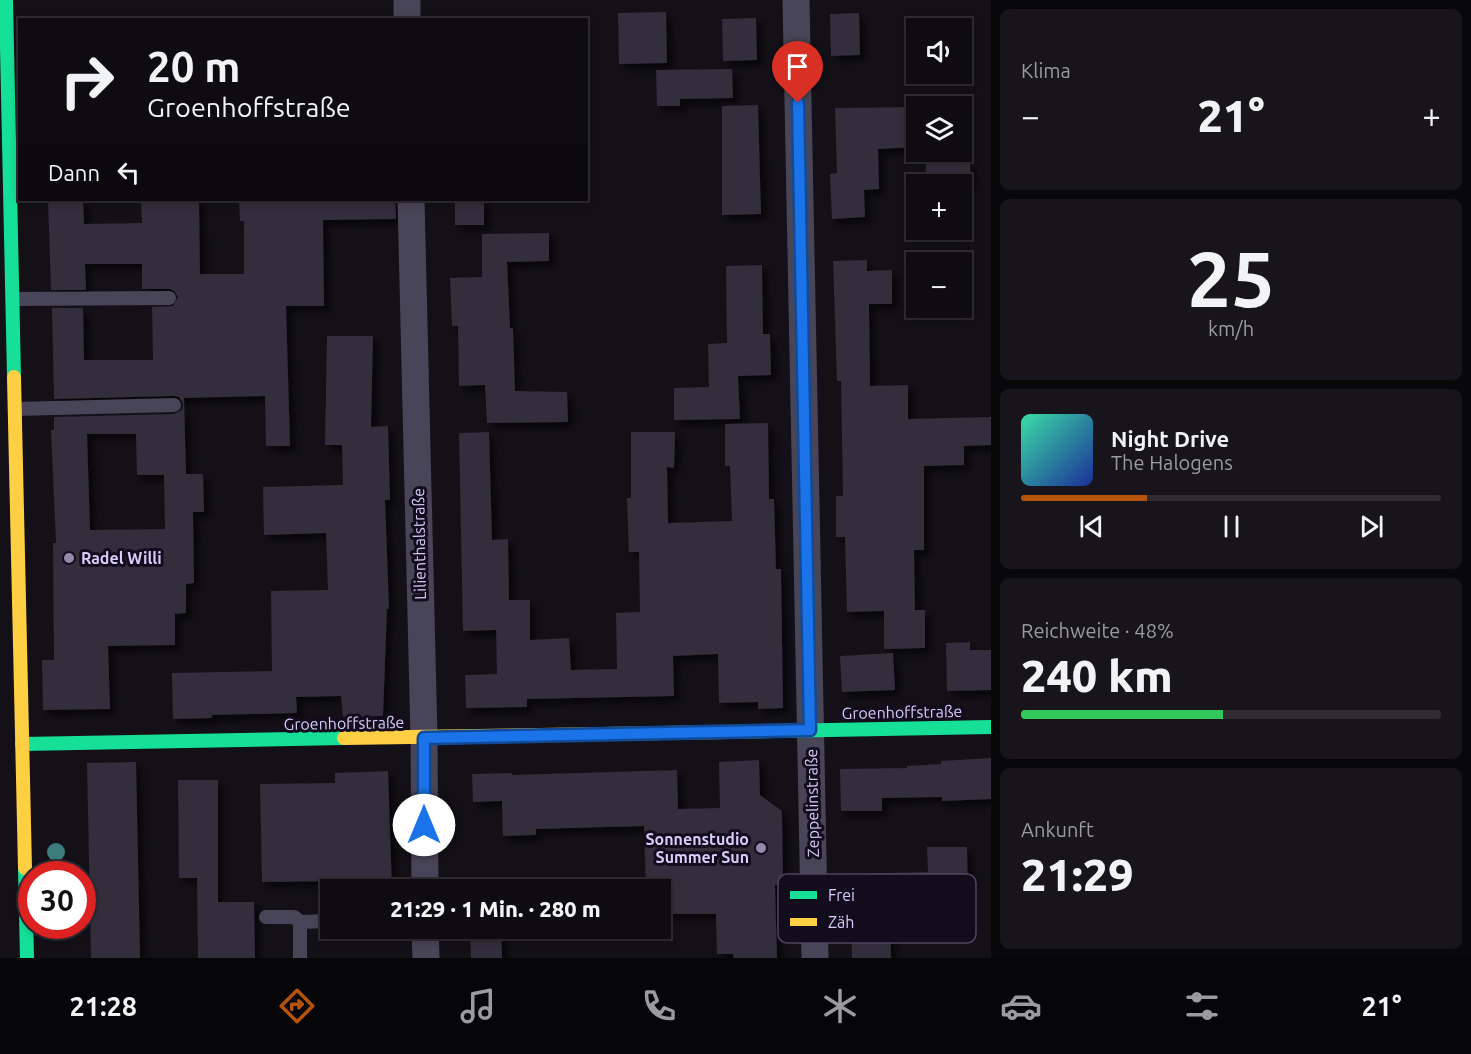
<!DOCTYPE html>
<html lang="de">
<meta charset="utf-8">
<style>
:root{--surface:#0e0c12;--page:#17151b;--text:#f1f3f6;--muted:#9b9b9f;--line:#2e2c32;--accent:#b45309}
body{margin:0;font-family:Ubuntu,sans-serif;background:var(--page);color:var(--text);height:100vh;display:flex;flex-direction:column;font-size:22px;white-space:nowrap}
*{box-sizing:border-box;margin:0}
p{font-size:20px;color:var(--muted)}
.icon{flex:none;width:33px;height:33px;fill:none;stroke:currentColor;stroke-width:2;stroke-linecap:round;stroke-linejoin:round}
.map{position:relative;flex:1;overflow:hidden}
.details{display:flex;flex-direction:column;gap:9px;padding:9px;background:#08070a;width:480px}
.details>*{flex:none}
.top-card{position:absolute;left:18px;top:18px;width:570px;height:183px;border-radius:0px;box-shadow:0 3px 9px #0003,0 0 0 2px var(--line);background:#0e0c12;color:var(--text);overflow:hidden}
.buttons{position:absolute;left:906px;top:18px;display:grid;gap:12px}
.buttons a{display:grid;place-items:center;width:66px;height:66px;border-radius:0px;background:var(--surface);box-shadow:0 3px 9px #0003,0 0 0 2px var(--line);font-size:30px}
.speed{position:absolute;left:18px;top:861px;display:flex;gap:12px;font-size:30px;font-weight:700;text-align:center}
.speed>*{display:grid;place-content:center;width:78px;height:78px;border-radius:50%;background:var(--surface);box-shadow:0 3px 9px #0003,0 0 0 2px var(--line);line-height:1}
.speed .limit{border:9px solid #d22;background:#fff;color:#111}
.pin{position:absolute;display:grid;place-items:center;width:51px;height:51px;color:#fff;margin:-62px -26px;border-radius:50% 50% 50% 0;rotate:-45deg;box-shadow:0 0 6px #0007}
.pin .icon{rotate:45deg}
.me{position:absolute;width:66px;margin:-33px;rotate:0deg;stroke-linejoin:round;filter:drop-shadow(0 0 4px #0008)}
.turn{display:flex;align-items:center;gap:21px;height:126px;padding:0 30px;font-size:27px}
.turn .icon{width:78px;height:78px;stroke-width:2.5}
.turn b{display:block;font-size:42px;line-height:51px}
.then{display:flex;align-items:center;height:57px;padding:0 30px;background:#0003;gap:12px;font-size:22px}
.big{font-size:45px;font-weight:800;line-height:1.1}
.details .tile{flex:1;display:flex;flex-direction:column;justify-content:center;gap:9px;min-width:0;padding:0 21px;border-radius:9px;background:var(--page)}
.details .dial{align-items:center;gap:0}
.dial b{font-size:78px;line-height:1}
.song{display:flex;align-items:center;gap:18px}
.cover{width:72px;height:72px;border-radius:9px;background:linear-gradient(135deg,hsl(160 70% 55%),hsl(230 70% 35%))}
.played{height:6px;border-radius:3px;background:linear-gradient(90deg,var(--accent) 30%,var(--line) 30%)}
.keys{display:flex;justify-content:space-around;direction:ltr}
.heat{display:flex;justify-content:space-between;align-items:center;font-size:33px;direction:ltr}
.charge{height:9px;border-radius:4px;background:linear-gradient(90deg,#34c759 48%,var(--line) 0)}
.trip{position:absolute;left:320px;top:879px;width:351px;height:60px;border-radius:0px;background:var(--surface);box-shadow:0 3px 9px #0003,0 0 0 2px var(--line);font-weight:800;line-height:60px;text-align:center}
.tab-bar{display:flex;height:96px;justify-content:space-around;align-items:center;background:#060507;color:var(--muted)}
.tab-bar .icon{width:42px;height:42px}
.tab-bar .current{color:var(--accent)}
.tab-bar b{font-size:27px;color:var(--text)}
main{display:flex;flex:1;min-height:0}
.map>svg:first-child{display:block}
.building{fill:#322e3a;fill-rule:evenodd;filter:url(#shadow)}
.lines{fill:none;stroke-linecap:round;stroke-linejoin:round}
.lane{stroke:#494558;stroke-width:14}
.street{stroke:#494558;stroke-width:27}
.fast{stroke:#16e098;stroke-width:14}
.slow{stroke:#ffcf43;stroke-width:14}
.tree{fill:#3c7c7a}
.route-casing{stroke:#114b97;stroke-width:15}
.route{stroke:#1a73e8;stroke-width:10}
.poi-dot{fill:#948aac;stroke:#120d1c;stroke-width:2}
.labels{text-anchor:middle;stroke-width:6;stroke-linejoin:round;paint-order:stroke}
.street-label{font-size:16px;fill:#d9cbfb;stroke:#120d1c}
.poi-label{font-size:16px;font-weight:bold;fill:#d9cbfb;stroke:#120d1c;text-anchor:start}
.key{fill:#120d1c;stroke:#4e465f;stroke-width:1.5}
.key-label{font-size:16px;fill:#d9cbfb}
</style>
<main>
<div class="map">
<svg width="991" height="958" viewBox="0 0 991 958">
<defs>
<filter id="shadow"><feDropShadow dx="5.5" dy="5.5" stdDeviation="3" flood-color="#0009"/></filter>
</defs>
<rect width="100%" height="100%" fill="#131018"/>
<path class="building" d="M 666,12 L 667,63 L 619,64 L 618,13 Z
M 859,13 L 860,55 L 831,56 L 830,14 Z
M 756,18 L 757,60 L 723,61 L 722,19 Z
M 732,69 L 733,98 L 680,99 L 680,106 L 657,106 L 656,70 Z
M 758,105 L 761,214 L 722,215 L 722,106 Z
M 916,107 L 916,147 L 878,149 L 879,189 L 864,190 L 865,217 L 832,219 L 830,174 L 837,173 L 835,108 Z
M 926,163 L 970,163 L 971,184 L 925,184 Z
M 48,200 L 83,200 L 84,224 L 142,223 L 141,200 L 199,200 L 200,274 L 244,274 L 244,221 L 240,221 L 239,200 L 395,200 L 396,219 L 323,220 L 324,306 L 286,306 L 290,446 L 266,446 L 265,396 L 184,398 L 186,474 L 203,474 L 204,512 L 193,512 L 194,583 L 186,584 L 186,613 L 175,614 L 175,645 L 108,646 L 110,709 L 43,710 L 42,660 L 54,660 L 53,543 L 56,543 L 51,430 L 54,430 L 54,417 L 174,414 L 182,410 L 183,404 L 179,397 L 174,396 L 54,399 L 52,308 L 83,308 L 84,360 L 153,360 L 152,307 L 173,306 L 178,297 L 174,291 L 170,289 L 142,289 L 142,264 L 85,264 L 86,290 L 51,290 ZM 87,434 L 136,434 L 137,475 L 164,475 L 165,529 L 90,530 Z
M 455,200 L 484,200 L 484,225 L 455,225 Z
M 549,233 L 549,261 L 507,262 L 510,328 L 513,328 L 515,391 L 567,392 L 568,422 L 487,423 L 485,385 L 459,386 L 458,326 L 452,326 L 450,278 L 482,277 L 482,234 Z
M 867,260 L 867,271 L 892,270 L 892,304 L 869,304 L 870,386 L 908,385 L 908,419 L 991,417 L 991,445 L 964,446 L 964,465 L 924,466 L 924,550 L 914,550 L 915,610 L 925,610 L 925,648 L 884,649 L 884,611 L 847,612 L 845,537 L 836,537 L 836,496 L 843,496 L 841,381 L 837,381 L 833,261 Z
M 762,265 L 763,334 L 770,334 L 771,375 L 738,376 L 740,419 L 674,420 L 674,388 L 709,387 L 708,344 L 727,343 L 726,266 Z
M 327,336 L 373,336 L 371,427 L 388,426 L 390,500 L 385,500 L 389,609 L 387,609 L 383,716 L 343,717 L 341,696 L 296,697 L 297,713 L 212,715 L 212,718 L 173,719 L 172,673 L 272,671 L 271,591 L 328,590 L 326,533 L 264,535 L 263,487 L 343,485 L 342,445 L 325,445 Z
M 768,423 L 769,499 L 774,499 L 776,569 L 781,569 L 783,708 L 758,709 L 758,702 L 719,703 L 718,654 L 673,656 L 674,696 L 527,699 L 527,707 L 466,708 L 465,675 L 497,674 L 496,630 L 463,631 L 459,433 L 489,432 L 492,540 L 508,539 L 509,600 L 530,600 L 530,640 L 569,638 L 571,670 L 617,669 L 616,613 L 640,612 L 639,552 L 629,552 L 627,498 L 631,498 L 631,432 L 675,432 L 674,468 L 667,467 L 668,523 L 732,521 L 730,466 L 725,466 L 725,424 Z
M 970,642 L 970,650 L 991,650 L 991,690 L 947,691 L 946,643 Z
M 893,653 L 895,690 L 842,692 L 840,656 Z
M 991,758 L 991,799 L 942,801 L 942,797 L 882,798 L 882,811 L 841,811 L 840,769 L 907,768 L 907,766 L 941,764 L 941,761 Z
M 759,760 L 760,795 L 782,811 L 783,885 L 775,885 L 777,958 L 734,958 L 733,954 L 717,954 L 716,914 L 660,914 L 660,887 L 646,888 L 644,826 L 536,829 L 536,835 L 503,836 L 502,801 L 473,802 L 472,774 L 512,773 L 512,775 L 677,770 L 678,809 L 720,808 L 719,762 Z
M 136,762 L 140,958 L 91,958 L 87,763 Z
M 388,771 L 392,890 L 338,890 L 338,881 L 262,882 L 260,784 L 335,783 L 335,773 Z
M 178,780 L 218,780 L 218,902 L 254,902 L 255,958 L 198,958 L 197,878 L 179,878 Z
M 927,847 L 967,847 L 968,898 L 953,898 L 953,921 L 890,923 L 891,958 L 852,958 L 850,874 L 928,872 Z
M 470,928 L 501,928 L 502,958 L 471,958 Z"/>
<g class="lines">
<path class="lane" d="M 13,299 L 169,298
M 15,409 L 174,405
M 266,917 L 294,917 L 300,922 L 330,921
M 300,958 L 300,922"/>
<path class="street" d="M 407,0 L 407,20
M 796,0 L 815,958
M 411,200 L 424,738 L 425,890
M 425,928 L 426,958"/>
<path class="fast" d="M 6,0 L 14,377
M 726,732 L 991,727
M 22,744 L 344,738
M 25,868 L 27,958"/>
<path class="slow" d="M 14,377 L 25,868
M 344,738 L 726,732"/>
</g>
<circle class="tree" cx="56" cy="852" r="9"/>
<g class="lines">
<defs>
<path id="route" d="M 424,825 L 424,738 L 810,730 L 798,103"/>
</defs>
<use href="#route" class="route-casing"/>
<use href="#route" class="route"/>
</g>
<g class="poi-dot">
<circle cx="69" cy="558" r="6"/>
<circle cx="761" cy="848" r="6"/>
</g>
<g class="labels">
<g class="street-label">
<text transform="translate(419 544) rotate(-91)" y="6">Lilienthalstraße</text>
<text transform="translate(902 712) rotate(-1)" y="6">Groenhoffstraße</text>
<text transform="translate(344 723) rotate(-1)" y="6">Groenhoffstraße</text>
<text transform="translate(812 803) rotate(-91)" y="6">Zeppelinstraße</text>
</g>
<g class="poi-label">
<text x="81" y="564">Radel Willi</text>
<text x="749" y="845" text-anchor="end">Sonnenstudio<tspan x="749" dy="18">Summer Sun</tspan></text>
</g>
</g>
<rect x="778" y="874" width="198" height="69" rx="9" class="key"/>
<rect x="790" y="891" width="27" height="8" fill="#16e098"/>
<rect x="790" y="918" width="27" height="8" fill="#ffcf43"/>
<g class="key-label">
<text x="828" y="901">Frei</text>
<text x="828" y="928">Zäh</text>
</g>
</svg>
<div class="buttons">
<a><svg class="icon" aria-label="sound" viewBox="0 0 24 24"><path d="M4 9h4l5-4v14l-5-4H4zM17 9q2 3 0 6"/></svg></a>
<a><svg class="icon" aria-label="layers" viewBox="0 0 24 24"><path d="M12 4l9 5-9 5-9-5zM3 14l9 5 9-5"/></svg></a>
<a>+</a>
<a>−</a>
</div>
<div class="speed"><div class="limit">30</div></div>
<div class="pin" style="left:798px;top:103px;background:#d93025"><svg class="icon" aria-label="arrive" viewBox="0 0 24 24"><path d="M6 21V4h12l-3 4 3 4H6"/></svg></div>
<svg class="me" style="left:424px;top:825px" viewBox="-20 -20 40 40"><circle r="19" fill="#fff"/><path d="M0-13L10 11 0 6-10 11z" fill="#1a73e8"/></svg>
<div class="trip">21:29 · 1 Min. · 280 m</div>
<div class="top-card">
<div class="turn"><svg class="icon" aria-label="right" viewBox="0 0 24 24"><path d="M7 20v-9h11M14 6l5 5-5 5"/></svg><div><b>20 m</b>Groenhoffstraße</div></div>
<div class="then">Dann<svg class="icon" aria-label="left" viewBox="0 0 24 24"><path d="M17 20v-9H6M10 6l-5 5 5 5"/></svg></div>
</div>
</div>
<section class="details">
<div class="tile"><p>Klima</p>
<div class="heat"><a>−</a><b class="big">21°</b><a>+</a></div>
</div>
<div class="tile dial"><b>25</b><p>km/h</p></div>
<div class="tile">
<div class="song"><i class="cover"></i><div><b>Night Drive</b><p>The Halogens</p></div></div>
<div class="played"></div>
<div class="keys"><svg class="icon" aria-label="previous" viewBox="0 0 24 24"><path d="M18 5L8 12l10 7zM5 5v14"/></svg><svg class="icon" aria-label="pause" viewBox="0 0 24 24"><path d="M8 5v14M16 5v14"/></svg><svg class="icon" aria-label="next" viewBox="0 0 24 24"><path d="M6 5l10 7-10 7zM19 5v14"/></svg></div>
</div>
<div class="tile"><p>Reichweite · 48%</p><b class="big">240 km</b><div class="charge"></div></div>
<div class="tile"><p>Ankunft</p><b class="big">21:29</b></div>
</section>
</main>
<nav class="tab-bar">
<b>21:28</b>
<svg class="icon current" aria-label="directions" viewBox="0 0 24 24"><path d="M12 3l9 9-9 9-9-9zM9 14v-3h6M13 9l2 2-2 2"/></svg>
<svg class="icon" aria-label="music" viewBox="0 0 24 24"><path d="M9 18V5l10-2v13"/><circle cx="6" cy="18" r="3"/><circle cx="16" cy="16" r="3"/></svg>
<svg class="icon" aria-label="phone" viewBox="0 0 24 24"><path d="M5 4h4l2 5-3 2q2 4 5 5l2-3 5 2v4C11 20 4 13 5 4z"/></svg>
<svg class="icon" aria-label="climate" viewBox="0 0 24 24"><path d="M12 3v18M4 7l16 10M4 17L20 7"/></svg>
<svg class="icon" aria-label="car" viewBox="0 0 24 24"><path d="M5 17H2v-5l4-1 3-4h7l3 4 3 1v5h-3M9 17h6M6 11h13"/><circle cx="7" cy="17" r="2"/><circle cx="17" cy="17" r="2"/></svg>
<svg class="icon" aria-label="filters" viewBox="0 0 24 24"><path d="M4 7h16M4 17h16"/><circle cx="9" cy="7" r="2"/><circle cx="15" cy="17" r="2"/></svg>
<b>21°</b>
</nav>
